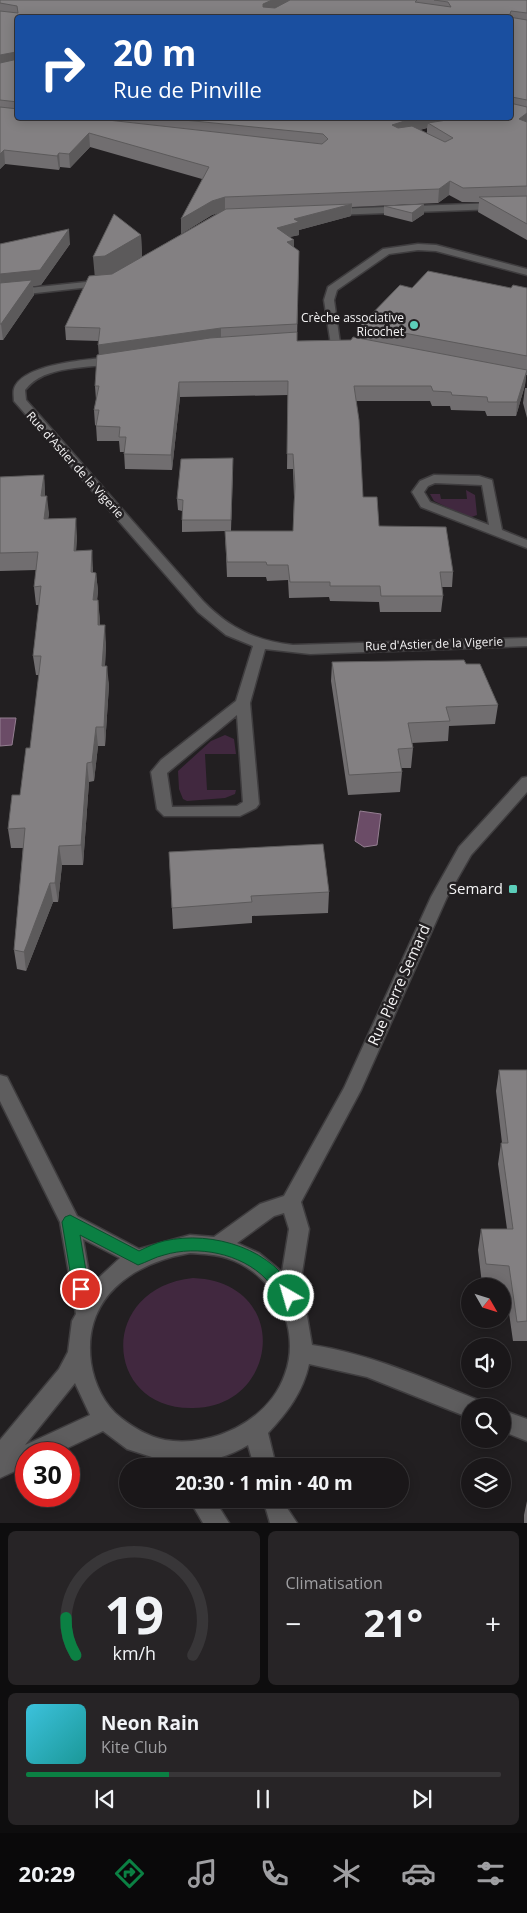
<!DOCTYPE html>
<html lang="fr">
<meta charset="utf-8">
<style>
:root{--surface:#1a1719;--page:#272426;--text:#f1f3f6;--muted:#9f9fa2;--line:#383638;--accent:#0b8043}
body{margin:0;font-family:"Open Sans",sans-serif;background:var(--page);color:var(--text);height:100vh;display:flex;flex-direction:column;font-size:19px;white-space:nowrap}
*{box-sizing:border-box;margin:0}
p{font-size:16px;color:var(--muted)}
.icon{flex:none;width:28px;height:28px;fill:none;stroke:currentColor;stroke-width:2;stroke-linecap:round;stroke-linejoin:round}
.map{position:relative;height:1523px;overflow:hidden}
.drawer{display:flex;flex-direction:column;gap:8px;padding:8px;background:#0e0d0e;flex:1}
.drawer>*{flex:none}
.guide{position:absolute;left:15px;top:15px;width:498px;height:105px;border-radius:5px;box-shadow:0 2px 12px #0003,0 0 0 1px var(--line);background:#1a4fa0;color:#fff;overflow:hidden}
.needle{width:32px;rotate:129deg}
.controls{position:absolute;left:461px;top:1278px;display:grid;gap:10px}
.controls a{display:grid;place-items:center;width:50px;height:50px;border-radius:50%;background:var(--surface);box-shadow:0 2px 12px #0003,0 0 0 1px var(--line);font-size:25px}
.speed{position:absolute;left:15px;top:1442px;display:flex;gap:10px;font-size:25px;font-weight:700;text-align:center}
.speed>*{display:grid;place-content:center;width:65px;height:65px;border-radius:50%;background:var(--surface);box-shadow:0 2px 12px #0003,0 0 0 1px var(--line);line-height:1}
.speed .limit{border:8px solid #d22;background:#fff;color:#111}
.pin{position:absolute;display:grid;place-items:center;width:42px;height:42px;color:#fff;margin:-21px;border:2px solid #fff;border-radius:50%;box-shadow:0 1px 5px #0007}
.me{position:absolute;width:55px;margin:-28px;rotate:322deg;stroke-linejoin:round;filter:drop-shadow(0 0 4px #0008)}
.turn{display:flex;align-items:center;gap:18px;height:105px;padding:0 15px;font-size:22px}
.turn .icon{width:65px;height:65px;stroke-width:2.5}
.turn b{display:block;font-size:35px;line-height:42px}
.big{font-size:38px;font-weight:700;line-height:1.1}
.drawer .widget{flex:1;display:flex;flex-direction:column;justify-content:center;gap:8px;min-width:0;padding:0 18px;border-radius:8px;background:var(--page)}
.drawer .dial{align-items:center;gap:0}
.dial svg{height:130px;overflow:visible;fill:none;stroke:var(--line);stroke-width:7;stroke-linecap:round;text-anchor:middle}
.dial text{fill:var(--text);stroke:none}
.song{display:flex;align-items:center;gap:15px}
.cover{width:60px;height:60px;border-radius:8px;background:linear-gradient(135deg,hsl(190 70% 55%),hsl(180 70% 35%))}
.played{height:5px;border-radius:2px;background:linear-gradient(90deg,var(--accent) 30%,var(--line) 30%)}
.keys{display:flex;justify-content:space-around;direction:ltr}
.heat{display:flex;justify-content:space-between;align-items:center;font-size:28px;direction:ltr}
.drawer .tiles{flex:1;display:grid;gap:8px;grid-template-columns:1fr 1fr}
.widget:last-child{grid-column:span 2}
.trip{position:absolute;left:119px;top:1458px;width:290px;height:50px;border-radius:25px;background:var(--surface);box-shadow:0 2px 12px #0003,0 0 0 1px var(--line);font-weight:700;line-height:50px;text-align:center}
.tab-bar{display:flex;height:80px;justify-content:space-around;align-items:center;background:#0a090a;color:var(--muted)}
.tab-bar .icon{width:35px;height:35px}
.tab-bar .on{color:var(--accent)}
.tab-bar b{font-size:22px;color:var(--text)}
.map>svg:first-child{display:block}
.green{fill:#41283f}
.water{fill:#6b4c67;stroke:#947e91}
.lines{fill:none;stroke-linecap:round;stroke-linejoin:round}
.street-casing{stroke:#3f3d3f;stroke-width:3}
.street{fill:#5e5d5e;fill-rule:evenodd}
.wall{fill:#716e70;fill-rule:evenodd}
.shaded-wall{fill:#5c5a5b}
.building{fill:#838082;stroke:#5c5a5b}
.route{fill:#0b8043;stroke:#07532c}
.poi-dot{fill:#5cceba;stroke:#221f21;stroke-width:2}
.labels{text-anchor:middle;stroke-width:5;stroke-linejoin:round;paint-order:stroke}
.far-poi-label{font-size:12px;fill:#f4f3f4;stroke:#221f21;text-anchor:end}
.far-street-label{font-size:12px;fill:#f4f3f4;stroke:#221f21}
.poi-label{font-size:15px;fill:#f4f3f4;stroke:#221f21;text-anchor:end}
.street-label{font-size:15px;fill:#f4f3f4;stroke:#221f21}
</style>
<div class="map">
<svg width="527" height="1523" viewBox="0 0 527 1523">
<rect width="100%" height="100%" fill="#221f21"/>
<path class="green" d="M 466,490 L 475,495 L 477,515 L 469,518 L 434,501 L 430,494 L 440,494 L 441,499 L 467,499 Z
M 225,735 L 234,739 L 236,754 L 205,754 L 207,790 L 236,790 L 235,794 L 225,798 L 187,801 L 183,799 L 179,789 L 178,771 L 211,741 Z
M 193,1278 C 292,1282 280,1407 193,1408 C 103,1410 97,1288 193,1278 Z"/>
<path class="water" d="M 0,718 L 16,718 L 12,745 L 0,746 Z
M 360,811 L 381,814 L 377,845 L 364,847 L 355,841 Z"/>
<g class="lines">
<defs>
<path id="street" d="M 527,202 L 527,208 L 333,215 L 328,212 L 333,209 Z
M 418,244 L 436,245 L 527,269 L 527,275 L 436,251 L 418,250 L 389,254 L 337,290 L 334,300 L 340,343 L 339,345 L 331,345 L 324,300 L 328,287 L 383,249 Z
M 105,280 L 108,281 L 108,285 L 0,297 L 0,291 Z
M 115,357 L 120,360 L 119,362 C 89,370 46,363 25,390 L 26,400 L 203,601 C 229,628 256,641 293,645 L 527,638 L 527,646 L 310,654 L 265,649 L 250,703 L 259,804 L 256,808 L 240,816 L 164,816 L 157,809 L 151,772 L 161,760 L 236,701 L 253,646 L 226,635 L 198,612 L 14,401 C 14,398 13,392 14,389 C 22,363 92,359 115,357 ZM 237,715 L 243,802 L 237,806 L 172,807 L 167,773 Z
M 434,475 L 479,476 L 492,480 L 502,530 L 527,540 L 527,548 L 421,507 L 412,492 L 420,481 ZM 435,483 L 482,485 L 489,525 L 430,502 L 424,492 L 428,486 Z
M 527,777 L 527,792 L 471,855 L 447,897 L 361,1090 L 301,1202 L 309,1229 L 298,1298 L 307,1316 L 312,1345 C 370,1354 424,1378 478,1400 L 481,1406 L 470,1406 L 470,1418 L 367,1377 L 309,1364 C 303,1392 287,1413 268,1433 L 276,1466 L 254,1466 L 248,1445 C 230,1456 207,1463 186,1463 L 187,1466 L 162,1466 L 158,1459 L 127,1449 L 103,1431 L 55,1454 L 26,1454 L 26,1466 L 0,1478 L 0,1440 L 59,1369 L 68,1352 L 72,1321 L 76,1314 L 60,1222 L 0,1101 L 0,1075 L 7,1077 L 77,1216 L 139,1249 L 190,1235 L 214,1237 L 260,1204 L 284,1196 L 344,1088 L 431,897 L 459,847 L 522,778 ZM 284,1213 L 289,1229 L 282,1272 L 259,1253 L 237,1243 L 274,1216 ZM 83,1239 L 120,1258 L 91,1285 ZM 190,1253 C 203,1254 215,1254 227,1258 C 274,1273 302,1328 285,1374 C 269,1421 212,1448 165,1440 C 149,1437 134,1428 121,1418 C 104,1405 94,1383 91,1363 C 82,1298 132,1263 190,1253 ZM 75,1383 L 90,1415 L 25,1445 Z
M 502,1410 L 527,1419 L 527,1441 L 502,1431 Z
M 189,1499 L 214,1499 L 229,1523 L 203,1523 Z
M 263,1499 L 285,1499 L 287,1508 L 297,1523 L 270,1523 Z"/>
</defs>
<use href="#street" class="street-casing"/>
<use href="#street" class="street"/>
</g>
<path class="wall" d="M 0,0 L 527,0 L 527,240 L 478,212 L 479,202 L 462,202 L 449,195 L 438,203 L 352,207 L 351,216 L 299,230 L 299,235 L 289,237 L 294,248 L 299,251 L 297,341 L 351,340 L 361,339 L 361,325 L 412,288 L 527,288 L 527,375 L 526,375 L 525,385 L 516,416 L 487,416 L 485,411 L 451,410 L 450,406 L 432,406 L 430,401 L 356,401 L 363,497 L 379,526 L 453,572 L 452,587 L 442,587 L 443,596 L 441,612 L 380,612 L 379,602 L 330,601 L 329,597 L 289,598 L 288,580 L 267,581 L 266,577 L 227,577 L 225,531 L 182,532 L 182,511 L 178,510 L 177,499 L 233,469 L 231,531 L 293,531 L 294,497 L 293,469 L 287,469 L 288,395 L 180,397 L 172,470 L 125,469 L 124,452 L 120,452 L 119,441 L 97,441 L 96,425 L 95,425 L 94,410 L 96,400 L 95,386 L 99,354 L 99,341 L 66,340 L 65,327 L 95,276 L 141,235 L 142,257 L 218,213 L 212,215 L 181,234 L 202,179 L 90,147 L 70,168 L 60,167 L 59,170 L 5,164 L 0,169 ZM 18,18 L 510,18 L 510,118 L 18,118 ZM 427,128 L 427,133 L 420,130 Z
M 384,206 L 424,214 L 412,222 L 384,215 Z
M 0,244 L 70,244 L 41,285 L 33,286 L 34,295 L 3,340 L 0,340 Z
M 525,388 L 527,388 L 527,418 L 523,403 Z
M 44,475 L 45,496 L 49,514 L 48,519 L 77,536 L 76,551 L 93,568 L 93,573 L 96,573 L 98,591 L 97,600 L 98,600 L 100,625 L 106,644 L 105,666 L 109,685 L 105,746 L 98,746 L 94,781 L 89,782 L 83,865 L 62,865 L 58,902 L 53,902 L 26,971 L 17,969 L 14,950 L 23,848 L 11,848 L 8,829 L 20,795 L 30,748 L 39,675 L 36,675 L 33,656 L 39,605 L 36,605 L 34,587 L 36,570 L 0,571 L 0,477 Z
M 332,662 L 466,664 L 498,705 L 495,724 L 449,726 L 448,741 L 412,743 L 413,748 L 411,768 L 401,768 L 402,772 L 400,792 L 348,795 L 331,681 Z
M 169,852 L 329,892 L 328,913 L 252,916 L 252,923 L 173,929 Z
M 499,1070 L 527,1070 L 527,1341 L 513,1341 L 505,1285 L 482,1284 L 478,1250 L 481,1229 L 507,1229 L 498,1164 L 501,1143 L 502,1143 L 496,1091 Z
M 527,1501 L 527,1523 L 524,1523 L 524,1515 Z"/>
<path class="shaded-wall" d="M 272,0 L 296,0 L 263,16 L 263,4 Z
M 16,52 L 18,64 L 0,68 L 0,55 Z
M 527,113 L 527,126 L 519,119 Z
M 410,118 L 481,118 L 428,123 L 427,128 L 410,132 L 391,139 L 392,125 Z
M 89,133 L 90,147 L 70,168 L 69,154 Z
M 4,150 L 5,164 L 0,169 L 0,154 Z
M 59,153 L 60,167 L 59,170 L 57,156 Z
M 450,181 L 449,195 L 438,203 L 439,189 Z
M 225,197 L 225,211 L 212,215 L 181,234 L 181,219 L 212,201 Z
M 352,204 L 351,216 L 299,230 L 299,235 L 277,240 L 277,228 L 294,219 Z
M 424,204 L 424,214 L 412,222 L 412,213 Z
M 69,229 L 70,244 L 41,285 L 33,286 L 34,295 L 3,340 L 1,324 L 0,274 Z
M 141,235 L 142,257 L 106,278 L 95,279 L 93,257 Z
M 294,240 L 294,253 L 287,242 Z
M 221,328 L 221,341 L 99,358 L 98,345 Z
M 527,370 L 525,385 L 516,416 L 517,402 Z
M 179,382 L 180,397 L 172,470 L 171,455 Z
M 44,475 L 45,493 L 43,514 L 41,496 Z
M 47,496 L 49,514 L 45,537 L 44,519 Z
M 76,518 L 77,536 L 75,569 L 74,551 Z
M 92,550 L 93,568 L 92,591 L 91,572 Z
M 96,573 L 98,591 L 95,619 L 93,600 Z
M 98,600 L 100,619 L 99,643 L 98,625 Z
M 105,625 L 106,644 L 104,685 L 102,666 Z
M 107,666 L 109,685 L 105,746 L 104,727 Z
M 96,727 L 98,746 L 94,781 L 92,762 Z
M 87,763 L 89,782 L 83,865 L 81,845 Z
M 59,846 L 62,865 L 58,902 L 55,883 Z
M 50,883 L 53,902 L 26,971 L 24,952 Z"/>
<path class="building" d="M 0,0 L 272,0 L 263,4 L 263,7 L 275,8 L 290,0 L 417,0 L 415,2 L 451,7 L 448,2 L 434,0 L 527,0 L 527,13 L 511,11 L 509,17 L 527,20 L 527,100 L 512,97 L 510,101 L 510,18 L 18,18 L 18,56 L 16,52 L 0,55 L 0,11 L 18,13 L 17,6 L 0,3 Z
M 18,59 L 18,102 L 0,100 L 0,63 Z
M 510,103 L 527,107 L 527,113 L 519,119 L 527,122 L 527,186 L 463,188 L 450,181 L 439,189 L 225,197 L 212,201 L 181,219 L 209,167 L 89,133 L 69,154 L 59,153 L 57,156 L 4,150 L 0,154 L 0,107 L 18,109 L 18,118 L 90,118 L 322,144 L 328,139 L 323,134 L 164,118 L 414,118 L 392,125 L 398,128 L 412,126 L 445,142 L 453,138 L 428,123 L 459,118 L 510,118 Z
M 527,196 L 527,224 L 479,197 Z
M 352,204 L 294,219 L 299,222 L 277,228 L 294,240 L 287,242 L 299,251 L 297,324 L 221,328 L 98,345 L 100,328 L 65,327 L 89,276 L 112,274 L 226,209 Z
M 424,204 L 412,213 L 384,206 Z
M 114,214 L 141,235 L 105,256 L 93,257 Z
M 69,229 L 40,270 L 0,274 L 0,244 Z
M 428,271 L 511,288 L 513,285 L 527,288 L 527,356 L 361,325 L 400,285 L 412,288 Z
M 32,280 L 1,324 L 0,324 L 0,283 Z
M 297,332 L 297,341 L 351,340 L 353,337 L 527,370 L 517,402 L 488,402 L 487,397 L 452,395 L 451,392 L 433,391 L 431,386 L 354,386 L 359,420 L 363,497 L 377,497 L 379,526 L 446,527 L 453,572 L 440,572 L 443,596 L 381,596 L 380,586 L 330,586 L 330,582 L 290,582 L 288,565 L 267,565 L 266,562 L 227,562 L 225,531 L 293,531 L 295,486 L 293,454 L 287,454 L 288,381 L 179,382 L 171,455 L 124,454 L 126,437 L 119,437 L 120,427 L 96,426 L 99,410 L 94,410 L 99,386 L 95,386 L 97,355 L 210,338 Z
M 233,458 L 231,520 L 182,520 L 183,500 L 177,499 L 181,459 Z
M 44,475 L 41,496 L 47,496 L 44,519 L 76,518 L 74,551 L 92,550 L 91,572 L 96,573 L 93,600 L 98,600 L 98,625 L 105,625 L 102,666 L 107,666 L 104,727 L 96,727 L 92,762 L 87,763 L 81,845 L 59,846 L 55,883 L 50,883 L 24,952 L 14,950 L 25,828 L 8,829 L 12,795 L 20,795 L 26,748 L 30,748 L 41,656 L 33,656 L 41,586 L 34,587 L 38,552 L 0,553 L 0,477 Z
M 464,660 L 466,664 L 480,664 L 498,705 L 446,707 L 450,721 L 408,723 L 413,748 L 398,749 L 402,772 L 349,775 L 332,662 Z
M 323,844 L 329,892 L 251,896 L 252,902 L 172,908 L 169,852 Z
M 499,1070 L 527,1070 L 527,1321 L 517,1322 L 509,1266 L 486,1264 L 481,1229 L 513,1229 L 501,1143 L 508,1143 Z"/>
<path class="route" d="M 70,1215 L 139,1251 C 147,1247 156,1243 164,1241 C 213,1230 275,1249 297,1296 L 295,1302 L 289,1304 C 278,1299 274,1287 266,1279 C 241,1253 197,1245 164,1255 C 155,1257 147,1262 138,1265 L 80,1235 L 89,1289 L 87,1294 L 81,1296 L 76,1294 L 73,1289 L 62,1222 L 65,1217 Z"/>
<g class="poi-dot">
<circle cx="414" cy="325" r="5"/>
<rect x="508" y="884" width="10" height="10" rx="2.5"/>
</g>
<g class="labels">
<g class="far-poi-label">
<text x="404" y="322">Crèche associative<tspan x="404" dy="14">Ricochet</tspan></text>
</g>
<g class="far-street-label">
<text transform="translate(75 465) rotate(48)" y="4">Rue d'Astier de la Vigerie</text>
<text transform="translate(434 644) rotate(-2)" y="4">Rue d'Astier de la Vigerie</text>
</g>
<g class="poi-label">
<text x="503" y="894">Semard</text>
</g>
<g class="street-label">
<text transform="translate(399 985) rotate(-66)" y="5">Rue Pierre Semard</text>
</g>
</g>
</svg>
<div class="controls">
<a><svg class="needle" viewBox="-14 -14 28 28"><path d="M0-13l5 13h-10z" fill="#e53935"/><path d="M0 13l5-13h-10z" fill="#9f9fa2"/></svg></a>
<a><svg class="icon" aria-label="sound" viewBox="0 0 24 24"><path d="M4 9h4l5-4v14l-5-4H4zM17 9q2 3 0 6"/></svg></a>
<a><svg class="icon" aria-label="search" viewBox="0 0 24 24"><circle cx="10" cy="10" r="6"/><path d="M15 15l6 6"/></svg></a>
<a><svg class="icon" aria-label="layers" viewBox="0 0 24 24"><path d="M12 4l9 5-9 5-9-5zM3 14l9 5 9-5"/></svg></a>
</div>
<div class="speed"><div class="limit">30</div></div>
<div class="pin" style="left:81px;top:1289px;background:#d93025"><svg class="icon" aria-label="arrive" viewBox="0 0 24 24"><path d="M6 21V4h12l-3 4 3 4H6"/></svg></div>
<svg class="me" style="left:289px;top:1296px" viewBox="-20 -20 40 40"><circle r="17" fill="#0b8043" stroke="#fff" stroke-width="3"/><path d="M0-11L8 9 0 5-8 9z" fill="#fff"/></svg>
<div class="trip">20:30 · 1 min · 40 m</div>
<div class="guide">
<div class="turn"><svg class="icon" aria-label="right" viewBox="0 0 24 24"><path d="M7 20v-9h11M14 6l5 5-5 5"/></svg><div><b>20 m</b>Rue de Pinville</div></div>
</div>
</div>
<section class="drawer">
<div class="tiles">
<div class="widget dial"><svg viewBox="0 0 100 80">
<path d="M14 69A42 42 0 1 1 86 69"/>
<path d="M14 69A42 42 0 0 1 8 46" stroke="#0b8043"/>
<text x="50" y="56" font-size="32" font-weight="700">19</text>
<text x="50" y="72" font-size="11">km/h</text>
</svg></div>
<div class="widget"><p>Climatisation</p>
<div class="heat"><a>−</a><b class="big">21°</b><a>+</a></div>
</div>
<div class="widget">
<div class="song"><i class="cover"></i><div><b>Neon Rain</b><p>Kite Club</p></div></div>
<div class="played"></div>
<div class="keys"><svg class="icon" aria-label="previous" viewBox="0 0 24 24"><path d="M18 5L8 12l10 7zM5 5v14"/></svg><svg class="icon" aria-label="pause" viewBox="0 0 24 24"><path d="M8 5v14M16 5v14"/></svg><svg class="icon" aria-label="next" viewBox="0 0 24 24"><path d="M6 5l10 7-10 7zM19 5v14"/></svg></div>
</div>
</div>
</section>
<nav class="tab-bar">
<b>20:29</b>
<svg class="icon on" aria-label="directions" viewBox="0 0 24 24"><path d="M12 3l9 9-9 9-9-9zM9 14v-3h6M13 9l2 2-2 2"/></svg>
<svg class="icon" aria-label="music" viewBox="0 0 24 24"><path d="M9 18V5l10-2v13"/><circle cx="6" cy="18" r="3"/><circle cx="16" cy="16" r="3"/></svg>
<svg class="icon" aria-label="phone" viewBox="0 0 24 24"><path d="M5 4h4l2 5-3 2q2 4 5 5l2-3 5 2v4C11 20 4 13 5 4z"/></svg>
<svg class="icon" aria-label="climate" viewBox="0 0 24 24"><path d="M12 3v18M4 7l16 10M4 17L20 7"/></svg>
<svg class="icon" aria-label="car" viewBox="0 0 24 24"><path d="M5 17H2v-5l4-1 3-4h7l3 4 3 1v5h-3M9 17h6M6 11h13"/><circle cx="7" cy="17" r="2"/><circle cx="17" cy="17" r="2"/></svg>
<svg class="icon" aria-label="filters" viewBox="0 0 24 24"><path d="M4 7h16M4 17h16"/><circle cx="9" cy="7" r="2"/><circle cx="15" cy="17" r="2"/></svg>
</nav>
